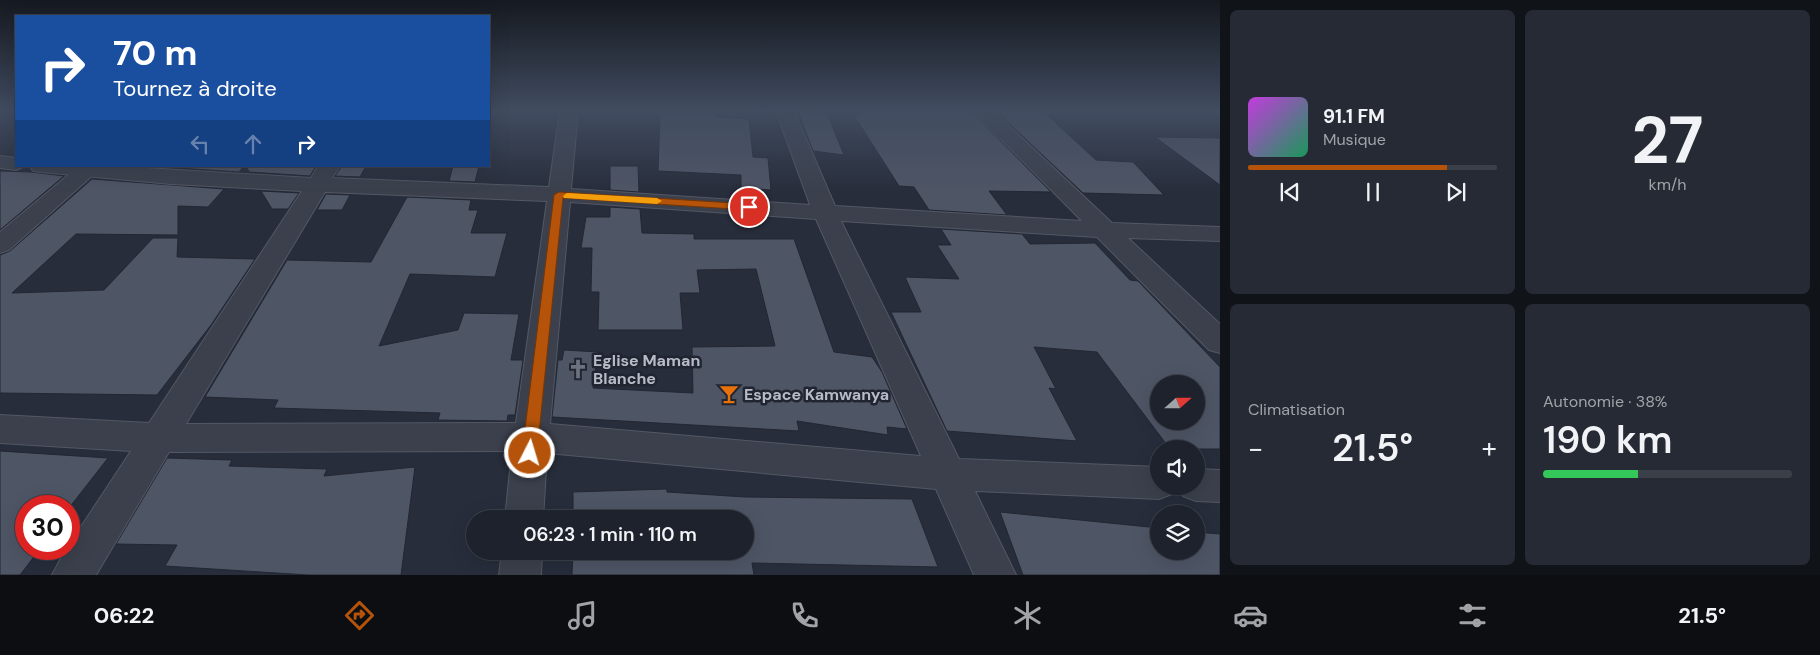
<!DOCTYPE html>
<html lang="fr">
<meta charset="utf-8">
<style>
:root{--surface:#1d222c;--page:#252a34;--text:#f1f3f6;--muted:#a0a4a9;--line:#3b3f48;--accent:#b45309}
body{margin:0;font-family:"DM Sans",sans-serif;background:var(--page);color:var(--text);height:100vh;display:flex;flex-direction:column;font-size:19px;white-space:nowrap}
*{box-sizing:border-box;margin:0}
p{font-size:16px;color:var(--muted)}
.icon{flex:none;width:28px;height:28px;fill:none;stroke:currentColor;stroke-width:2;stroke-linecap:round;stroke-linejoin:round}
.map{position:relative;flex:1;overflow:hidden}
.panel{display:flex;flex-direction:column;gap:10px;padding:10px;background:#101318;width:600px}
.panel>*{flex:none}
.banner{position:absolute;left:15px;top:15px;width:475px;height:152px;border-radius:0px;box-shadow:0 5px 20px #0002,0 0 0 1px var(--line);background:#1a4fa0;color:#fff;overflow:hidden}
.needle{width:32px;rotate:69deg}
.tools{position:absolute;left:1150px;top:375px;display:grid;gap:10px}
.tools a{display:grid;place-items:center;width:55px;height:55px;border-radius:50%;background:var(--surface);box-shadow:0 5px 20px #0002,0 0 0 1px var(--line);font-size:25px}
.speed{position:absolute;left:15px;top:495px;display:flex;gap:10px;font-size:25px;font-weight:700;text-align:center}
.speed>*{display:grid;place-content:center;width:65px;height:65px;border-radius:50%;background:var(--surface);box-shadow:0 5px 20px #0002,0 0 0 1px var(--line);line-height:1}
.speed .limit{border:8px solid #d22;background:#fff;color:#111}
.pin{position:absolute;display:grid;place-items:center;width:42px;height:42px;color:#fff;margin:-21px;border:2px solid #fff;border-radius:50%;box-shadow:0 1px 5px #0007}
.me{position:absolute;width:55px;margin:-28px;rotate:5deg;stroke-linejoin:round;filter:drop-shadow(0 0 4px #0008)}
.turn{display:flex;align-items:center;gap:18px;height:105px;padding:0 15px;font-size:22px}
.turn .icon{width:65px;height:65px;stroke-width:2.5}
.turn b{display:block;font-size:35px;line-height:42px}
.lanes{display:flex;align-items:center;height:48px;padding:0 15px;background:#0003;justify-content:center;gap:25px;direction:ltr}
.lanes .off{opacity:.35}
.big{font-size:38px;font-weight:600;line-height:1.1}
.panel .card{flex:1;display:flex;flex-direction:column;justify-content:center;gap:8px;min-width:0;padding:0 18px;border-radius:8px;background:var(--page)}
.panel .dial{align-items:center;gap:0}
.dial b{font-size:65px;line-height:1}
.song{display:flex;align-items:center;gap:15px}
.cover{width:60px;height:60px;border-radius:8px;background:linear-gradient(135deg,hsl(290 70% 55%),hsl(150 70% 35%))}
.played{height:5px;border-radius:2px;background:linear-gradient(90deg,var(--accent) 80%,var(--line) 80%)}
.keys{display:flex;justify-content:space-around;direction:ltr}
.heat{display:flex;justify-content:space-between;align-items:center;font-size:28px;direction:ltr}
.charge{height:8px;border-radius:4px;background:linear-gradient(90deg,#34c759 38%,var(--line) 0)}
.panel .tiles{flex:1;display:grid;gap:10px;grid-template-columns:repeat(2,1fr)}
.trip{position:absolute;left:466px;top:510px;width:288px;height:50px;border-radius:25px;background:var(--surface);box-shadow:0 5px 20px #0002,0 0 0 1px var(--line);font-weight:600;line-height:50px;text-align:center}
.menu{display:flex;height:80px;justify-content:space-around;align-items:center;background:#0c0e12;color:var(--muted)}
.menu .icon{width:35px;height:35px}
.menu .on{color:var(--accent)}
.menu b{font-size:22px;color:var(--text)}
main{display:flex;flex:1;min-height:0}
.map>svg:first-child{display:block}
.building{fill:#4e5565;stroke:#222733;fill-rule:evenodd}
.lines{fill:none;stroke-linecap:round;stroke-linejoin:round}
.minor-casing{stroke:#535864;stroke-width:2}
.tertiary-casing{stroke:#535864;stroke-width:2}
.minor{fill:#3b404c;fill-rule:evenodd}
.tertiary{fill:#3b404c;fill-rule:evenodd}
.route{fill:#b45309;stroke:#753606}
.slow{fill:#f59e0b}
.labels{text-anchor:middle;stroke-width:5;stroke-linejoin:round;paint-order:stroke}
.poi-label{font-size:16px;font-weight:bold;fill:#b7bbc7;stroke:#202531;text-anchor:start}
</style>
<main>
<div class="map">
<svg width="1220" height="575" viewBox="0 0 1220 575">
<rect width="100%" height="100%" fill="#272d3b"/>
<path class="building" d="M 859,111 L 971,111 L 1051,192 L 989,191 L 1007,215 L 929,210 L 914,187 L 899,186 L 853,114 L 860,114 Z
M 996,111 L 1043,111 L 1096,160 L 1133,162 L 1164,195 L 1083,193 Z
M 660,112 L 715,114 L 716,117 L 749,119 L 753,157 L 768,158 L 771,190 L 741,188 L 741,175 L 658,171 Z
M 798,112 L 827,113 L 844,155 L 813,151 Z
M 1155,137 L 1220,138 L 1220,185 Z
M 148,166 L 244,166 L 239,172 Z
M 246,166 L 316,166 L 310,176 L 249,172 Z
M 342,166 L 366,166 L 360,177 L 335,176 Z
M 453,166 L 479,166 L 475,182 L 449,181 Z
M 610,166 L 638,166 L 639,192 L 610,190 Z
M 0,171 L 31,172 L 64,176 L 0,230 Z
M 92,179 L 224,189 L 208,207 L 178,206 L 178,235 L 76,234 L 12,293 L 104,290 L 153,238 L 178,238 L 177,257 L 255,259 L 211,325 L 157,395 L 0,393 L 0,255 L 10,251 Z
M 261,191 L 299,193 L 288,209 L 272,209 Z
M 326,194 L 350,195 L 342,210 L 317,210 Z
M 407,197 L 471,200 L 469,210 L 478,210 L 471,233 L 507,233 L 495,277 L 410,274 L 379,346 L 458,330 L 464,313 L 519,314 L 511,360 L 523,360 L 515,415 L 508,415 L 507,421 L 438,420 L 440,413 L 274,408 L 278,400 L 205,397 L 287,260 L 371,262 Z
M 610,207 L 640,209 L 642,233 L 694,234 L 694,239 L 794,239 L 834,352 L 872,357 L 882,372 L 907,429 L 887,427 L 888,435 L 797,421 L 799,431 L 552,417 L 558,360 L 562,360 L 564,350 L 598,352 L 593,388 L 693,393 L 692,347 L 775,346 L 756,269 L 697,270 L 700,293 L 680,293 L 683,330 L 598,330 L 599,292 L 591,292 L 592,248 L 581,248 L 586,217 L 610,217 Z
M 941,229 L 1022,234 L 1030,244 L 1095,243 L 1130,280 L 1138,281 L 1220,367 L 1220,449 L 1170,449 L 1097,352 L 1034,347 L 1056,389 L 1049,388 L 1077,441 L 947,431 L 891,312 L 921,312 L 905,277 L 959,279 L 937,245 L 951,245 ZM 1159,384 L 1196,384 L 1196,421 L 1159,421 Z
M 0,451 L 108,458 L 69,508 L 26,506 L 26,549 L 40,549 L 20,575 L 0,575 Z
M 167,458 L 232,460 L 229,466 L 327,469 L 324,476 L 415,467 L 401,575 L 308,575 L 165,566 L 177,545 L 116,544 Z
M 667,489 L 667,492 L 745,497 L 912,499 L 938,567 L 752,563 L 754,575 L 572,575 L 573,551 L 745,551 L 745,519 L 573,519 L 573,492 Z
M 1000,512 L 1159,528 L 1159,551 L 1196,551 L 1196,532 L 1220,534 L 1220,575 L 1023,575 Z"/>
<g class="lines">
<defs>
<path id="minor" d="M 560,111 L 578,111 L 571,189 L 810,205 L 776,111 L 794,111 L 835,206 L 1082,221 L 973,111 L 993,111 L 1112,223 L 1220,227 L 1220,241 L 1128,238 L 1220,324 L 1220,353 L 1209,350 L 1097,237 L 841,221 L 959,459 L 1159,467 L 1159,486 L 1176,486 L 1172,494 L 1159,499 L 975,491 L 1016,575 L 974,575 L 936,489 L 547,453 L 543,519 L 505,519 L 512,451 L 169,452 L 96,575 L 52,575 L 66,549 L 69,549 L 69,545 L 131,451 L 0,443 L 0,415 L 149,423 L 302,191 L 171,184 L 41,172 L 33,171 L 30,166 L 113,166 L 311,178 L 318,166 L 340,166 L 332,178 L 549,187 ZM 325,192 L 547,201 L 516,423 L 186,424 ZM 570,202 L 816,219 L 921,456 L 550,424 Z
M 0,156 L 16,158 L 16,166 L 25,166 L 16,170 L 0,168 Z
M 1196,469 L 1220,470 L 1220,502 L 1196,501 L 1183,496 L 1178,486 L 1196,486 Z
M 502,551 L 542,551 L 541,575 L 499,575 Z"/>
<path id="tertiary" d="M 79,166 L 103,166 L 9,250 L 0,253 L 0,232 Z"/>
</defs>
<use href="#minor" class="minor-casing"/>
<use href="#tertiary" class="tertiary-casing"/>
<use href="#minor" class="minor"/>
<use href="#tertiary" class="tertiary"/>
</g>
<linearGradient id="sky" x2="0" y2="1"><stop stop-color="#151920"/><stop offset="0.58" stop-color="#414c60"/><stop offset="1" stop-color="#414c60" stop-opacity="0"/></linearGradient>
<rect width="1220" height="191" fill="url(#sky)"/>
<path class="route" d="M 559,192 L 749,204 L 754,207 L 749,210 L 563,198 L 537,453 L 535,457 L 530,459 L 524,457 L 522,453 L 554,195 Z"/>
<path class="slow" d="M 567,193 L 657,198 L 662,201 L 657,204 L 564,198 L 563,196 Z"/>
<defs>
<symbol id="church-bare" viewBox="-9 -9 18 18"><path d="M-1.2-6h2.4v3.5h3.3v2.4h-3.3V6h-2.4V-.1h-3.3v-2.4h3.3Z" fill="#6b7280" stroke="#202531" stroke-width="2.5" paint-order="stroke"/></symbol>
<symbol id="bar-bare" viewBox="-9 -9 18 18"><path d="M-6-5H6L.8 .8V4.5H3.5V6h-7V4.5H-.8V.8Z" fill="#e8710a" stroke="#202531" stroke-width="2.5" paint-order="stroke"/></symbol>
</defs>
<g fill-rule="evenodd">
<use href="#church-bare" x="564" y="355" width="28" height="28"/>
<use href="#bar-bare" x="715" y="380" width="28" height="28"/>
</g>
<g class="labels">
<g class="poi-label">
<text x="593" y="366">Eglise Maman<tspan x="593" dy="18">Blanche</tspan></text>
<text x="744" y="400">Espace Kamwanya</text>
</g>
</g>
</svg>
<div class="tools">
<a><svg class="needle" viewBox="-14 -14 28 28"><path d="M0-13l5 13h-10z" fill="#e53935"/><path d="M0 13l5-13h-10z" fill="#a0a4a9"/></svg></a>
<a><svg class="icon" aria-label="sound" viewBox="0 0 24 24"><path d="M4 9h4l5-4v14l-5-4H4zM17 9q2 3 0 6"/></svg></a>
<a><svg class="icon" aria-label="layers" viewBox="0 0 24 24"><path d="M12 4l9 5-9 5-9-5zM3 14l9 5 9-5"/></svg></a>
</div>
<div class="speed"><div class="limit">30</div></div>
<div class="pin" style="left:749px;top:207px;background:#d93025"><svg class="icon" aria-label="arrive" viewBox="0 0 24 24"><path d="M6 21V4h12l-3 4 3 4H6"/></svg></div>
<svg class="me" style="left:530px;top:453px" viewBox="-20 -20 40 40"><circle r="17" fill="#b45309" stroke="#fff" stroke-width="3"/><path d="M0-11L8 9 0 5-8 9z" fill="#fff"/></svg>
<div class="trip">06:23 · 1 min · 110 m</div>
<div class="banner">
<div class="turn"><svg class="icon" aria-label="right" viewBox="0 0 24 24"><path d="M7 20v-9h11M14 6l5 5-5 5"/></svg><div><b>70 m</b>Tournez à droite</div></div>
<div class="lanes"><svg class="icon off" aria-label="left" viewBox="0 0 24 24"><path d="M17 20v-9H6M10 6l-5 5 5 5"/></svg><svg class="icon off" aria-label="ahead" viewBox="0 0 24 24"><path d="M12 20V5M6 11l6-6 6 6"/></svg><svg class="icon" aria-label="right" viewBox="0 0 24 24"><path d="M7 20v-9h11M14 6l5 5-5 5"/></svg></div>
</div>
</div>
<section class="panel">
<div class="tiles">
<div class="card">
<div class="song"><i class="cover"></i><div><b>91.1 FM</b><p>Musique</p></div></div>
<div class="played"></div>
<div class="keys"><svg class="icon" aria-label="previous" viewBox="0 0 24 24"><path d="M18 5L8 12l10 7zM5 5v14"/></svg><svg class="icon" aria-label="pause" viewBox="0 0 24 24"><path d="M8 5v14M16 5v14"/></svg><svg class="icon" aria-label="next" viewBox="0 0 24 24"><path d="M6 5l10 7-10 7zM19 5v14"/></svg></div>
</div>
<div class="card dial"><b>27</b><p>km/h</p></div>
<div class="card"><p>Climatisation</p>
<div class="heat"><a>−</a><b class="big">21.5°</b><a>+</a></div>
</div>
<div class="card"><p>Autonomie · 38%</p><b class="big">190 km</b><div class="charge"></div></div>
</div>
</section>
</main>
<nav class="menu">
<b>06:22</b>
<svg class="icon on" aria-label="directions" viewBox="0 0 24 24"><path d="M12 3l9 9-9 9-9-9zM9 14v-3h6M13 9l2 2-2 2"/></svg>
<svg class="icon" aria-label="music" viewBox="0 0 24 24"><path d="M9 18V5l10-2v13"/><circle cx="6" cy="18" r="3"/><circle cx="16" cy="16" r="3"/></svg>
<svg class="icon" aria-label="phone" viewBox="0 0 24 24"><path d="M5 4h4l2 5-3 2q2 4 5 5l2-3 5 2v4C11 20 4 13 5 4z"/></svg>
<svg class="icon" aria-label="climate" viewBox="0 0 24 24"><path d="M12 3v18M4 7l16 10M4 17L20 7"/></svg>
<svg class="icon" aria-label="car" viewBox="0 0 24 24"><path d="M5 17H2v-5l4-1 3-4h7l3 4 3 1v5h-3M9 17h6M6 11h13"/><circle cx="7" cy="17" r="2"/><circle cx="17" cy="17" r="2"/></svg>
<svg class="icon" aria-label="filters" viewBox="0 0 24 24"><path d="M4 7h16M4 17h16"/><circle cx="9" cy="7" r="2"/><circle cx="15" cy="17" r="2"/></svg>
<b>21.5°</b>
</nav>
